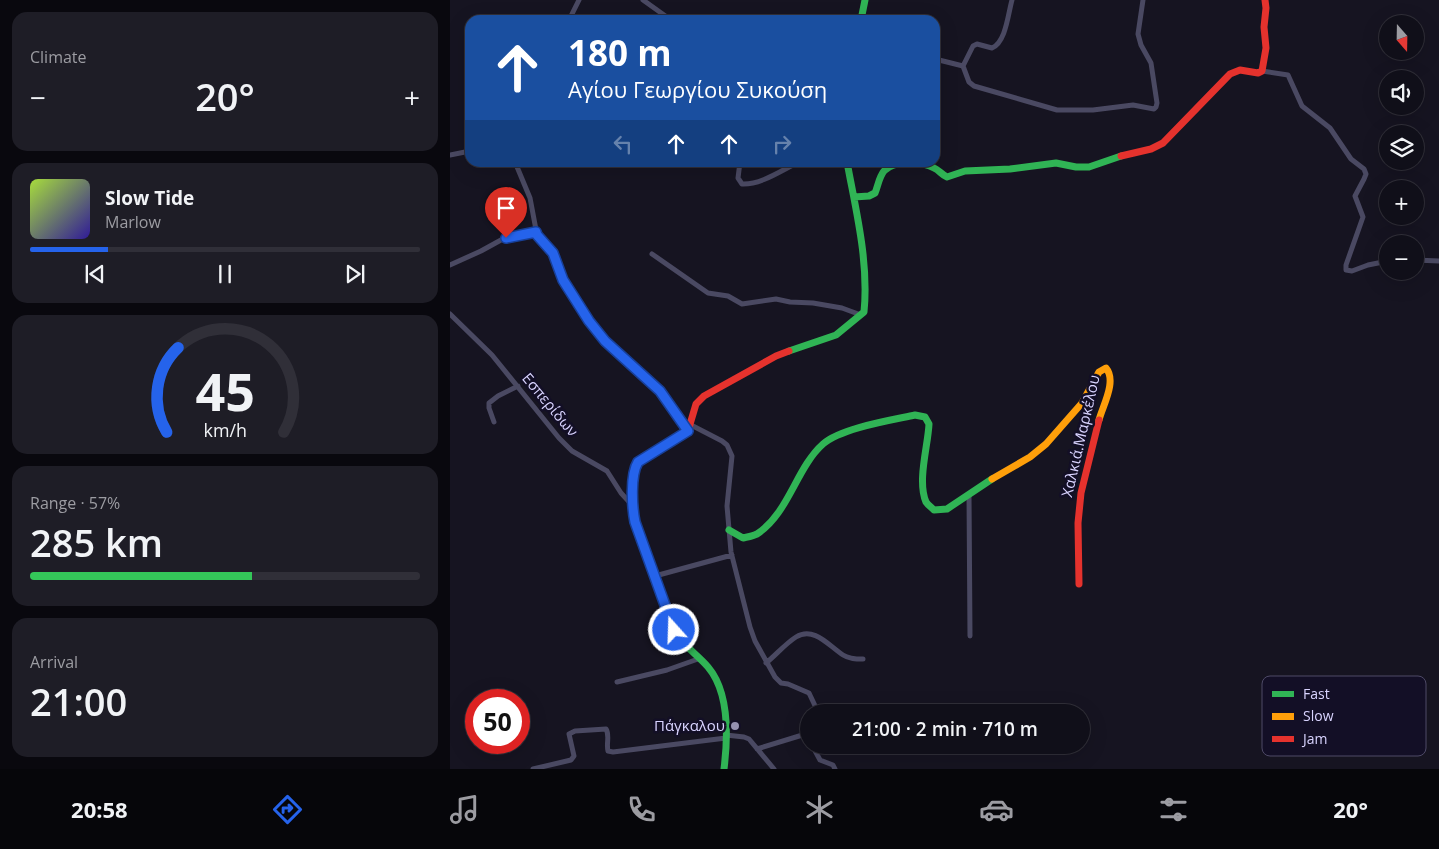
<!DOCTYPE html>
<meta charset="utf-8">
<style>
:root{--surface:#100f19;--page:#1e1d26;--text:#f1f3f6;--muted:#9c9ca2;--line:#302f38;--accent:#2563eb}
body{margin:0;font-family:"Open Sans",sans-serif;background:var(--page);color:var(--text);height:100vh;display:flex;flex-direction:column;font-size:19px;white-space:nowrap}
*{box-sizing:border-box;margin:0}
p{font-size:16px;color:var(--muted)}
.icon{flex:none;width:28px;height:28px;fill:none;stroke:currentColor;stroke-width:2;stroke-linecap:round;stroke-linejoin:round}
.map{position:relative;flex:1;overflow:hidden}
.sheet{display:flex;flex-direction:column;gap:12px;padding:12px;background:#09080e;width:450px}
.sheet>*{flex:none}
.banner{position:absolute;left:15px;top:15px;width:475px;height:152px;border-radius:15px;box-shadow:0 5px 20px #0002,0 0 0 1px var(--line);background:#1a4fa0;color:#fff;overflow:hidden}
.needle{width:32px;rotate:160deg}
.tools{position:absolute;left:929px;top:15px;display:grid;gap:10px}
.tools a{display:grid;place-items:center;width:45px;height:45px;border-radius:50%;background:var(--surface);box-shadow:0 5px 20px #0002,0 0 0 1px var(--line);font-size:25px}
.speed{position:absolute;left:15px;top:689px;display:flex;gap:10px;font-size:25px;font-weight:700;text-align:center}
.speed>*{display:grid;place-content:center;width:65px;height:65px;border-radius:50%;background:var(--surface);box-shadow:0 5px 20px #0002,0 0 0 1px var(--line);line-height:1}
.speed .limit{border:8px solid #d22;background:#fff;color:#111}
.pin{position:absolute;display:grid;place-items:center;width:42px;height:42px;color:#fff;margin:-51px -21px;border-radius:50% 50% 50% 0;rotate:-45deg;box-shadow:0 0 5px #0007}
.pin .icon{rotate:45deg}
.me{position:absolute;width:55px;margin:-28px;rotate:340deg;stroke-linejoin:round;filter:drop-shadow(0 0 4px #0008)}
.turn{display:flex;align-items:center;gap:18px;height:105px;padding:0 20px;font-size:22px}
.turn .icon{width:65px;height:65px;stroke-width:2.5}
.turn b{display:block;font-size:35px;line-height:42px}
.lanes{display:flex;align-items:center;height:48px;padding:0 20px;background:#0003;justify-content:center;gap:25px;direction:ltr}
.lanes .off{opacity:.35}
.big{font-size:38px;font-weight:600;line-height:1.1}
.sheet .tile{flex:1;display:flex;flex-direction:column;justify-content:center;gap:8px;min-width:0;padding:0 18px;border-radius:15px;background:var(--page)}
.sheet .dial{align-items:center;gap:0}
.dial svg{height:130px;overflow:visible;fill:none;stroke:var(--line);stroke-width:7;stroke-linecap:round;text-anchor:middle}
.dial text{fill:var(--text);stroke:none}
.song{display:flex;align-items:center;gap:15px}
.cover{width:60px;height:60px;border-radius:8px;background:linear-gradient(135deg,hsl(80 70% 55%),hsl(250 70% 35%))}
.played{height:5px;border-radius:2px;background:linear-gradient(90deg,var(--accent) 20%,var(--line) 20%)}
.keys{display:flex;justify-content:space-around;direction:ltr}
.heat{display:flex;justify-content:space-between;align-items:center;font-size:28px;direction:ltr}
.charge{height:8px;border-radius:4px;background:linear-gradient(90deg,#34c759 57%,var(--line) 0)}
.trip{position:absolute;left:350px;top:704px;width:290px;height:50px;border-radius:25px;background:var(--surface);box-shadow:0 5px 20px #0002,0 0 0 1px var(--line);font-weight:600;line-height:50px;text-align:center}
.dock{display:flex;height:80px;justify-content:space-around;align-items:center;background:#06060a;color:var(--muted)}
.dock .icon{width:35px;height:35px}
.dock .selected{color:var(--accent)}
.dock b{font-size:22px;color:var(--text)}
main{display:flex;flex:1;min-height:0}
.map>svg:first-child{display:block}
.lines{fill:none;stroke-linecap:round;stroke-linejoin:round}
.street{stroke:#4a4962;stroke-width:5}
.fast{stroke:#30b455;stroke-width:7}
.slow{stroke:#ff9f0a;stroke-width:7}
.jam{stroke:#e5322d;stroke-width:7}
.route-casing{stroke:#184099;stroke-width:12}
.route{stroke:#2563eb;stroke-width:9}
.poi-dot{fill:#9591b1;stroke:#130f26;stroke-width:2}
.labels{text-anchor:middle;stroke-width:5;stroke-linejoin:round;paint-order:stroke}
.street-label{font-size:15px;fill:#d9d4ff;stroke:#130f26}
.poi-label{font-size:15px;fill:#d9d4ff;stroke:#130f26;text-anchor:end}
.key{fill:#130f26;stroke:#4e4a67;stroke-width:1}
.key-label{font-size:14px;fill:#d9d4ff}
</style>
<main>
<section class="sheet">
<div class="tile"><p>Climate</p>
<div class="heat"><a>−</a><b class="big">20°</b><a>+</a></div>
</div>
<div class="tile">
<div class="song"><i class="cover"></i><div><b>Slow Tide</b><p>Marlow</p></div></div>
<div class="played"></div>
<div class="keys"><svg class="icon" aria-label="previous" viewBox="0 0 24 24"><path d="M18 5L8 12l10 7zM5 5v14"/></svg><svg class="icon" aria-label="pause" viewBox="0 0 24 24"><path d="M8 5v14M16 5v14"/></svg><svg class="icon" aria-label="next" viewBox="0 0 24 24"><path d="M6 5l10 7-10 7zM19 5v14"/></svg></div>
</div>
<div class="tile dial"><svg viewBox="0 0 100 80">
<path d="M14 69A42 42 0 1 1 86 69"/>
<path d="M14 69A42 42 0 0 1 21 17" stroke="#2563eb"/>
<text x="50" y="56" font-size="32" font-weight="700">45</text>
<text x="50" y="72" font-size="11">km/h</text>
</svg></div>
<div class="tile"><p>Range · 57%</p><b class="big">285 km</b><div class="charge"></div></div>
<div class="tile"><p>Arrival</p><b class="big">21:00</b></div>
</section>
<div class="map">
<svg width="989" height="769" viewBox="0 0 989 769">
<rect width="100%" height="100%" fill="#161421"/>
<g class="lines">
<path class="street" d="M 193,0 L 221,20
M 119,20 L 129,0
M 485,59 L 513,66 L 519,82 L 524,86 L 607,110 L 643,110 L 683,105 L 704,109 L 706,107 L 707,103 L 701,63 L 691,45 L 688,34 L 693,0
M 513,66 L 523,46 L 527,44 L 542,48 C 556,42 558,14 562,0
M 812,71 L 838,75 L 852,106 L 880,128 L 901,159 L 914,169 L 916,174 L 914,179 L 905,196 L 913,217 L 896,265 L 896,270 L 902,271 L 918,265 L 938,261
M 0,155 L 20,151
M 65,162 L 80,198 L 87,235 L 103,253 L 113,280 L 124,298 L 155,341 L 210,391 L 238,431
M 290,162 L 288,178 L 292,184 C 311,185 332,170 349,162
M 202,254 L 258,293 L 278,296 L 292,304 L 326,299 L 340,302 L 363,303 L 392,308 L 411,315
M 965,260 L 989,261
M 0,265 L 31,251 L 51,240 L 86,232
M 0,314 L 42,355 L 109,438 L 122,451 L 157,471 L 171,493 L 183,506
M 44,422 L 39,408 L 39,403 L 48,396 L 68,386
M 241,425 L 272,441 L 277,445 L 282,456 L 277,506 L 281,552 L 300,627 L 305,641 L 325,677 L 331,683 L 338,684 L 359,693 L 368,712
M 519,494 L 520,636
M 205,576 L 282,555
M 316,663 C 326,655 335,644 346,637 C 364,626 379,646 393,655 C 399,659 406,659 413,659
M 167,682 L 217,670 L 248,659
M 276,735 L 294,737 L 299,739 L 324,769
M 362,745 L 370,760 L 383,765 L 385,769
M 307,749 L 359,733
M 83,769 L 121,760 L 124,756 L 119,734 L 125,731 L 156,729 C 160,735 156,744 158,751 L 163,752 L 276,738"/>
<path class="fast" d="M 411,20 L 415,0
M 404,197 L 419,196 L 425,193 C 428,186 429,177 434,171 C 444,160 472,161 484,168 C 489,170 492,175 497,177 L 515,171 L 560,169 L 606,163 L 626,167 L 639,167 L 671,156
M 339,351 L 386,335 L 414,312 C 419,262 406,211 397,162
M 224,440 L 190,460 L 187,465 L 183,480 L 183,499 L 185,521 L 224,630 C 233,646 247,654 258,667 C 280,693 278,737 274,769
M 279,530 L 293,538 C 297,537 303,536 307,534 C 339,513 346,468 373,444 C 391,428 442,420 465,415 L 475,417 L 479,424 C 478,446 467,481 476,502 C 478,505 481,507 484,510 L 497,509 L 542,479"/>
<path class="slow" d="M 542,479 L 580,457 L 596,444 L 632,403 L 649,372 L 656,368 C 667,381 653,405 649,420"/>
<path class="jam" d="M 671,156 L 701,149 L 713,143 L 780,74 L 790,70 L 808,73 L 812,71 L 816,48 L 814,27 L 816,8 L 815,0
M 224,440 L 238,431 L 246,404 L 254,396 L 326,356 L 339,351
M 629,584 L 628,523 L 631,493 L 649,420"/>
</g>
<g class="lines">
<defs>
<path id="route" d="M 56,238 L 86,232 L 87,235 L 103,253 L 113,280 L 139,321 L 155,341 L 210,391 L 238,431 L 188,462 C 180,475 182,507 185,522 L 224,630"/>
</defs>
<use href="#route" class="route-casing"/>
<use href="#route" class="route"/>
</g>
<circle class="poi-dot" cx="285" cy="726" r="5"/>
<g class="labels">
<g class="street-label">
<text transform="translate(100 405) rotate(50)" y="5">Εσπερίδων</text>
<text transform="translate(631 436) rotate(-77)" y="5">Χαλκιά.Μαρκέλου</text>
</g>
<g class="poi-label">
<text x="275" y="731">Πάγκαλου</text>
</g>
</g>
<rect x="812" y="676" width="164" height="80" rx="8" class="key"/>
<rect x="822" y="691" width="22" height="6" fill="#30b455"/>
<rect x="822" y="713" width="22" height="7" fill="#ff9f0a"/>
<rect x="822" y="736" width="22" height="6" fill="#e5322d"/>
<g class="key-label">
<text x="853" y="699">Fast</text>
<text x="853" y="721">Slow</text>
<text x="853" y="744">Jam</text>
</g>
</svg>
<div class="tools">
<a><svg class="needle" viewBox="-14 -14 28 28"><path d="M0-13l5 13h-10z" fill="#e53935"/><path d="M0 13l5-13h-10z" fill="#9c9ca2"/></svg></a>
<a><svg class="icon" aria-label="sound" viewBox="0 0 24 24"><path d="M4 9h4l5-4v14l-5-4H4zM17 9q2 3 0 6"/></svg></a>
<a><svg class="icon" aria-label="layers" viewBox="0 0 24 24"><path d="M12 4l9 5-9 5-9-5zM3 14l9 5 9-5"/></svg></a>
<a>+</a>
<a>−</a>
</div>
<div class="speed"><div class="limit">50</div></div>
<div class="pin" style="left:56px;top:238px;background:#d93025"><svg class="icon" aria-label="arrive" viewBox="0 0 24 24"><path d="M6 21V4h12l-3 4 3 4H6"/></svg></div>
<svg class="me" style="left:224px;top:630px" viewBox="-20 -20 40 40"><circle r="17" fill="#2563eb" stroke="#fff" stroke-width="3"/><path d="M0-11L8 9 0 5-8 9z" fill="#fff"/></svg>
<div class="trip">21:00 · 2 min · 710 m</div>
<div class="banner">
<div class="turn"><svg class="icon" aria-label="ahead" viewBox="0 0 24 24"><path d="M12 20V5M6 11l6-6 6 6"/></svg><div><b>180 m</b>Αγίου Γεωργίου Συκούση</div></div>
<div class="lanes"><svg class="icon off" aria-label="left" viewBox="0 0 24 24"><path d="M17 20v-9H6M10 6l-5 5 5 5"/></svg><svg class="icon" aria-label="ahead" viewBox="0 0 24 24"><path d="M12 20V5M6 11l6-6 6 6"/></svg><svg class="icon" aria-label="ahead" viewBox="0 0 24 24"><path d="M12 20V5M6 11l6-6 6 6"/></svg><svg class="icon off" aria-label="right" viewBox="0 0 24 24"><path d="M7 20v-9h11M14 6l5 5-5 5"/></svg></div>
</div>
</div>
</main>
<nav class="dock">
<b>20:58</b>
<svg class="icon selected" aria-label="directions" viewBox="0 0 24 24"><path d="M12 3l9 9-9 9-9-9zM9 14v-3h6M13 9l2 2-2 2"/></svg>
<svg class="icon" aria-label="music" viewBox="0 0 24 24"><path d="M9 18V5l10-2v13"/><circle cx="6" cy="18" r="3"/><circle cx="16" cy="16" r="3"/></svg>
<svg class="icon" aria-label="phone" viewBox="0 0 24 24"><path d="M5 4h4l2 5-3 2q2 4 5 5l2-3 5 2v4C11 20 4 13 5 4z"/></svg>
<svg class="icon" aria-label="climate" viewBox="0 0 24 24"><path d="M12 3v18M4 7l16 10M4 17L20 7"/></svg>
<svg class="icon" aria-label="car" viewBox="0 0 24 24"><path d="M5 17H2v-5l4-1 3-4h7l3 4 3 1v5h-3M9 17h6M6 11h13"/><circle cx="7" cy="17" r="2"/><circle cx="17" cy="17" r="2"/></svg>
<svg class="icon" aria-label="filters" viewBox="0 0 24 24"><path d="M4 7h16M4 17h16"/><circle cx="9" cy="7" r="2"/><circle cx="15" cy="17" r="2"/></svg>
<b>20°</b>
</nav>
